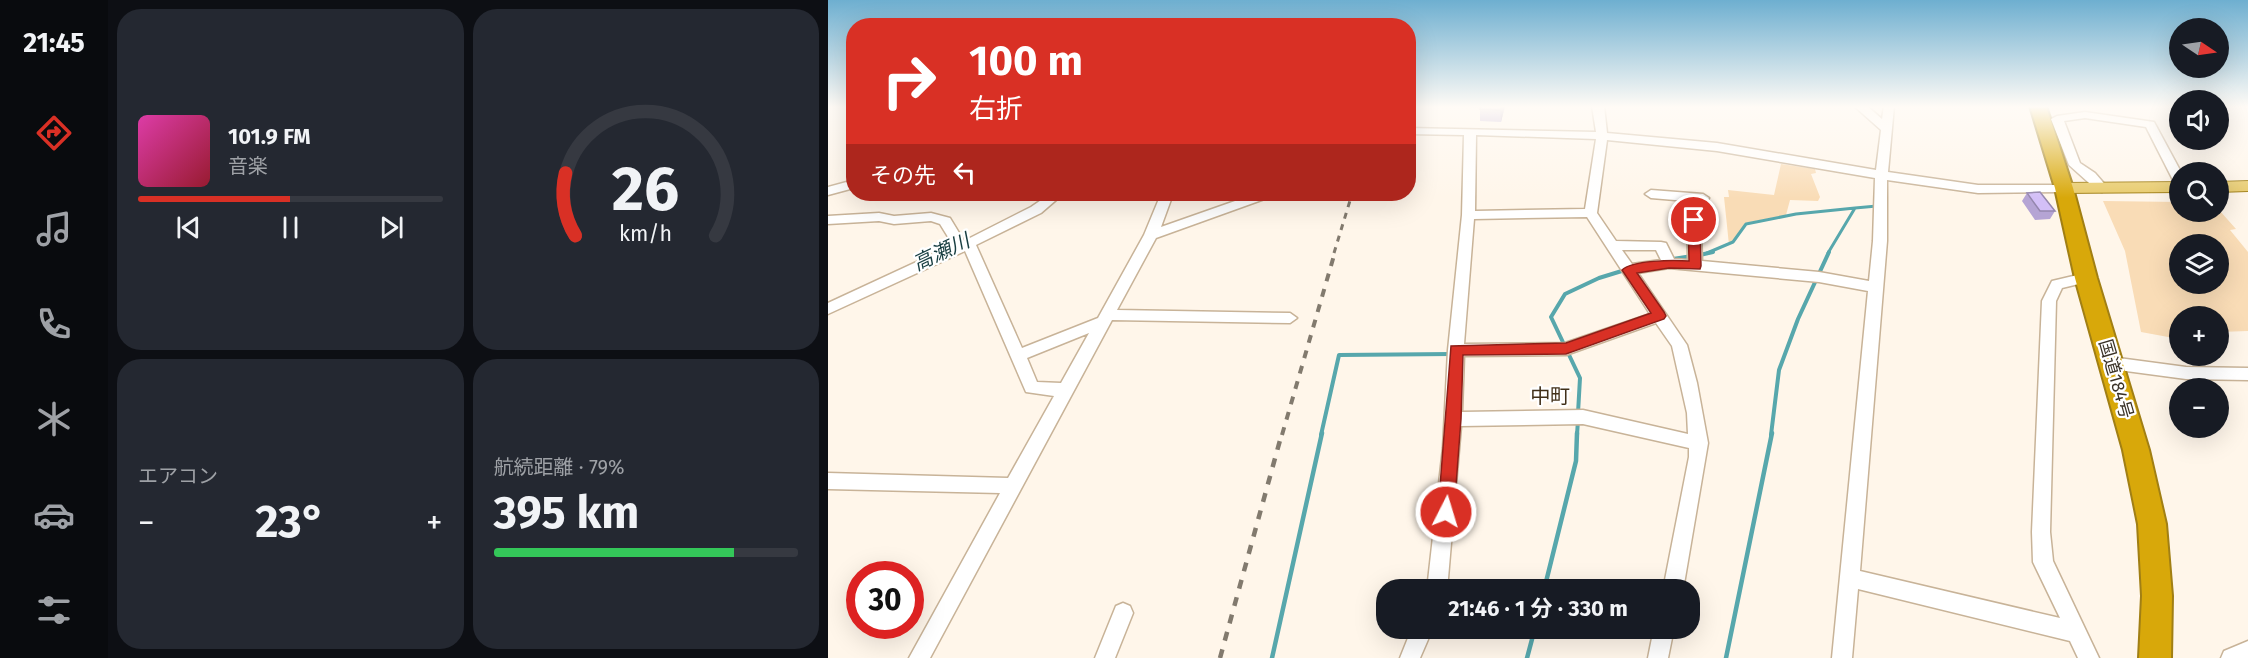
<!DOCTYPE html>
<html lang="ja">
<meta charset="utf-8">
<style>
:root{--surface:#171b24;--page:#242831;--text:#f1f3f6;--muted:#9ea1a6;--line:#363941;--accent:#d93025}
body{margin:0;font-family:"Fira Sans","Noto Sans JP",sans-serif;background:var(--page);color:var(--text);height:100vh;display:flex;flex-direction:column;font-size:22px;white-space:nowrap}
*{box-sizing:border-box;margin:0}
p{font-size:20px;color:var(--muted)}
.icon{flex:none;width:33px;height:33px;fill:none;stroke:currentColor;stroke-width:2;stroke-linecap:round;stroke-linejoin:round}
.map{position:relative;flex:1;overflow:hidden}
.panel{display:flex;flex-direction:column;gap:9px;padding:9px;background:#0d0f14;width:720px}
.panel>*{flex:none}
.hud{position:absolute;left:18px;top:18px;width:570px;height:183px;border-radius:24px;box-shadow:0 6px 24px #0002;background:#d93025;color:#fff;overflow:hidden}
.needle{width:39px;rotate:103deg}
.tools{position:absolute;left:1341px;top:18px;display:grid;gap:12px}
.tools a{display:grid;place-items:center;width:60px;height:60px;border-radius:50%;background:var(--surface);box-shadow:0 6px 24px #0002;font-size:30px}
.speed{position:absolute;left:18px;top:561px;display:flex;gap:12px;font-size:30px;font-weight:700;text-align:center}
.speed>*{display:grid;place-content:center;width:78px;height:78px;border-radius:50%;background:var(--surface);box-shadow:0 6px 24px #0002;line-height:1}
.speed .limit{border:9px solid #d22;background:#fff;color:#111}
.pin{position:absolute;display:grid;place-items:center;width:51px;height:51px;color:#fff;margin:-26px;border:3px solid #fff;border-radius:50%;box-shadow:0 2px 6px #0007}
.me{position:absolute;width:66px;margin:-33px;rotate:5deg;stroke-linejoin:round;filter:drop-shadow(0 0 4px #0008)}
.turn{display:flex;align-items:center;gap:21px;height:126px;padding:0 24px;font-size:27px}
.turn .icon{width:78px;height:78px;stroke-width:2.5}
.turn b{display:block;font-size:42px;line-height:51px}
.then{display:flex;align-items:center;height:57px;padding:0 24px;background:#0003;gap:12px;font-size:22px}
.big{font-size:45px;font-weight:700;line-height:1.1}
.panel .card{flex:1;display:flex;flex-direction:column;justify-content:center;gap:9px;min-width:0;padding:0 21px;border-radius:24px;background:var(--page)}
.panel .dial{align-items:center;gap:0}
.dial svg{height:156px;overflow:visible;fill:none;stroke:var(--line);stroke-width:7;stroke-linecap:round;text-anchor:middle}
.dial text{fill:var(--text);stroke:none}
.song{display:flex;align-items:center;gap:18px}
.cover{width:72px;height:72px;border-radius:9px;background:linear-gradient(135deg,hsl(320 70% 55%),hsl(350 70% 35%))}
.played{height:6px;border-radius:3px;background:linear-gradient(90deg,var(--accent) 50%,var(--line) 50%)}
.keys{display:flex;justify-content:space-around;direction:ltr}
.heat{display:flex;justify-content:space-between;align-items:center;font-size:33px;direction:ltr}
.charge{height:9px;border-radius:4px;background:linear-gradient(90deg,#34c759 79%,var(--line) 0)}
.panel .tiles{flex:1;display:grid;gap:9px;grid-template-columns:repeat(2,1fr)}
.trip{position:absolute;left:548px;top:579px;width:324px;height:60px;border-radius:24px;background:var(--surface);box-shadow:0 6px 24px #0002;font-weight:700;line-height:60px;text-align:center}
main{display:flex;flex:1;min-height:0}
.tabs{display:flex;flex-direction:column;width:108px;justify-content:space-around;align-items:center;background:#090b0e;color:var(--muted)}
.tabs .icon{width:42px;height:42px}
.tabs .selected{color:var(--accent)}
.tabs b{font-size:27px;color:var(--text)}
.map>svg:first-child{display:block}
.green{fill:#f9dcb6;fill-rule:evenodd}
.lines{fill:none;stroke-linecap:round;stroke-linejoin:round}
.stream-far2{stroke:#57a7ac;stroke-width:3}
.stream-far1{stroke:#57a7ac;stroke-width:4}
.stream{stroke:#57a7ac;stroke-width:4.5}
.minor-casing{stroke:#c8b398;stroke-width:3}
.major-casing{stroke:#a17f14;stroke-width:2}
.highway-casing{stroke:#a17f14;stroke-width:4}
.minor{fill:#fff;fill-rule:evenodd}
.major{fill:#e8cb6c;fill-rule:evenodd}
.highway{fill:#d8a80a;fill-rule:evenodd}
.rail-far2{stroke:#827a6e;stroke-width:3;stroke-dasharray:6 6;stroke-linecap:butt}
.rail-far1{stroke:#827a6e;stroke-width:4;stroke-dasharray:8 8;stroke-linecap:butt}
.rail{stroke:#827a6e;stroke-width:4.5;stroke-dasharray:9 9;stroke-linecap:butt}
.wall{fill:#b5a4d4}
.shaded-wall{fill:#9486ad}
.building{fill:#d3bff7;stroke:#9486ad;stroke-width:1.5}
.route{fill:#d93025;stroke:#8d1f18;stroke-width:1.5}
.labels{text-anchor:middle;stroke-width:4.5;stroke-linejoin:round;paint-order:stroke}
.street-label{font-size:18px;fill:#3a3227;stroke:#fff}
.water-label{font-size:20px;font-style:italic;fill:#183e41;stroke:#fff}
.neighbourhood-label{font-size:20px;fill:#413019;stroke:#fff}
</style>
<main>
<nav class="tabs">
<b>21:45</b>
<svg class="icon selected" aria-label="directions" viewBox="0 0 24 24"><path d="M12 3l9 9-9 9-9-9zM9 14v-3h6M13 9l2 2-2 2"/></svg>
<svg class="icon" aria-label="music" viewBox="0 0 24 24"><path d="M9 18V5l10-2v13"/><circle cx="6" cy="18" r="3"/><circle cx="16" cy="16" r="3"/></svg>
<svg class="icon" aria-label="phone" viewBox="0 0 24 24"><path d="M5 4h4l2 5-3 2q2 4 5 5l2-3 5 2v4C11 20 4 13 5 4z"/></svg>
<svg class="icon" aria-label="climate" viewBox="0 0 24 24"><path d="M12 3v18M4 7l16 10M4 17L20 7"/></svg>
<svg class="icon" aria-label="car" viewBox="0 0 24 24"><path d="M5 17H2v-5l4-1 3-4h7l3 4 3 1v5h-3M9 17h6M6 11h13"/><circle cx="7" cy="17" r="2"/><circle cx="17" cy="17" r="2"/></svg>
<svg class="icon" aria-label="filters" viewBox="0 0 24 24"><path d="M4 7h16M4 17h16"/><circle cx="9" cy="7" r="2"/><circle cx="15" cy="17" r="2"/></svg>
</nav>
<section class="panel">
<div class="tiles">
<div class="card">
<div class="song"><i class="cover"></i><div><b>101.9 FM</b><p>音楽</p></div></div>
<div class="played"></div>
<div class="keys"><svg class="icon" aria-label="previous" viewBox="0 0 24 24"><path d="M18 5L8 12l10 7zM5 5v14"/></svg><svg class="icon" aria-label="pause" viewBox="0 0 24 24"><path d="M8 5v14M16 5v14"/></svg><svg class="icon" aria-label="next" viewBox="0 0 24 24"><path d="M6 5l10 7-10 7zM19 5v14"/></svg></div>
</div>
<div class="card dial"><svg viewBox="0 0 100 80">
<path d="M14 69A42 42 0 1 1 86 69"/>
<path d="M14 69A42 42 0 0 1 9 37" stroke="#d93025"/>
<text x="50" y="56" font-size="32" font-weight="700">26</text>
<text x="50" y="72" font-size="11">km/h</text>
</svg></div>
<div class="card"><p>エアコン</p>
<div class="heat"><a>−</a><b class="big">23°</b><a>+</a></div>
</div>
<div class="card"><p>航続距離 · 79%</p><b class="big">395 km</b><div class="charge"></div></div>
</div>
</section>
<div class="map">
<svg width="1420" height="658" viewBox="0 0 1420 658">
<rect width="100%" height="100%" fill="#fff6ea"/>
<path class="green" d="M 953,164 L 987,169 L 988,173 L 983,174 L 992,197 L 990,201 L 962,200 L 958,215 L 917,223 L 911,236 L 901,245 L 896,197 L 901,197 L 900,190 L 946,195 Z
M 1275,201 L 1351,202 L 1352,212 L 1392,211 L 1408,229 L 1402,230 L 1420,252 L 1420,331 L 1391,332 L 1390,316 L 1352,316 L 1351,339 L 1313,332 L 1297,251 ZM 1352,244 L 1390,244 L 1390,284 L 1352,284 Z"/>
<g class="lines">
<path class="stream-far2" d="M 879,253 L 905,242 L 918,224 L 968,214 L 1027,208
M 1000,253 L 1027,208 L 1049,206 L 1049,204"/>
<path class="stream-far1" d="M 872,255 L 885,252
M 845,259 L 864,256
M 750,413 L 752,378 L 723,317 L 737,294 L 771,278 L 797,270
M 493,435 L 511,355 L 624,354
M 749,435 L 750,420
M 943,435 L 951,370 L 970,319 L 1001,252"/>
<path class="stream" d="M 716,590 L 748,461 L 749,433
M 444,658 L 494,433
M 699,658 L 707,628
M 898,658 L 944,433"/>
<defs>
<path id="minor" d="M 764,106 L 776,106 L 779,133 L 889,143 L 1048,170 L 1053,130 L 1026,106 L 1039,106 L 1054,119 L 1056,106 L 1066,106 L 1060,172 L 1150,185 L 1240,185 L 1242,188 L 1236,192 L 1150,193 L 1059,180 L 1059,241 L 1032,571 L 1232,618 L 1205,562 L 1204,532 L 1214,301 L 1224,281 L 1258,273 L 1263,275 L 1265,278 L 1263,281 L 1234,288 L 1228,301 L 1222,532 L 1225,561 L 1271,658 L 1250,658 L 1242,641 L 1030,589 L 1024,658 L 1004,658 L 1040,291 L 991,282 L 841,268 L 810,273 L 859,345 L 869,383 L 880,443 L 855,590 L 835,590 L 861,457 L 861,448 L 755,424 L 633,426 L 619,590 L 599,590 L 615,448 L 620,350 L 634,215 L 636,135 L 580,134 L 580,128 L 768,132 ZM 648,135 L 768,139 L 757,209 L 647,211 ZM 779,140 L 889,151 L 1047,178 L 1045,241 L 1041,281 L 991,272 L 874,261 L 872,202 L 879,201 L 881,198 L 875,194 L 823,190 L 817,194 L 823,198 L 859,201 L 860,260 L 846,259 L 838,243 L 833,242 L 788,241 L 769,213 ZM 759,217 L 822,314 L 737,343 L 636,344 L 646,219 ZM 794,250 L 828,250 L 833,260 L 804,264 ZM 828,323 L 844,346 L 859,413 L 860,434 L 755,410 L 634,412 L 636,356 L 738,355 Z
M 1257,112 L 1326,122 L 1353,172 L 1352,186 L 1346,182 L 1318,127 L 1257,118 L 1236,121 L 1252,163 L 1267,173 L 1280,188 L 1274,192 L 1270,191 L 1241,165 L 1223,119 L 1229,116 Z
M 26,180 L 26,188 L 0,195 L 0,187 Z
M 222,194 L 235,194 L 213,213 L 148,245 L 194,348 L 270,318 L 316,235 L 333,194 L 345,194 L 333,227 L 427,194 L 444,194 L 442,197 L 328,238 L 289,310 L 462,313 L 469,318 L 462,323 L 284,320 L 102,658 L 81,658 L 172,493 L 0,489 L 0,473 L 180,478 L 226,396 L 198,392 L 137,251 L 0,314 L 0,303 L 125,245 L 112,224 L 103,221 L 66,224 L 51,221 L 0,224 L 0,216 L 51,213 L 66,216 L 103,213 L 122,218 L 136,241 L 203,207 ZM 261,333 L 233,383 L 209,382 L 199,358 Z
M 1283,357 L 1358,367 L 1420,368 L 1420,380 L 1358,379 L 1283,369 L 1277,367 L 1275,363 L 1277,359 Z
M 295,603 L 302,606 L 305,613 L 287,658 L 267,658 L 288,606 Z
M 584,628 L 605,628 L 592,658 L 572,658 Z
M 826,628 L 846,628 L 840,658 L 820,658 Z
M 1420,641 L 1420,658 L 1393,658 L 1396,651 Z"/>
<path id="major" d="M 1420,181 L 1420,191 L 1390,192 L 1390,182 Z
M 1352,182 L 1352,192 L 1236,193 L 1228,188 L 1236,183 Z"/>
<path id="highway" d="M 1202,106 L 1218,106 L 1245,188 L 1269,278 L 1321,450 L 1338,524 L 1344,596 L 1343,658 L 1311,658 L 1314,596 L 1310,524 L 1295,450 L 1247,278 L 1227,188 Z"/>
</defs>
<use href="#minor" class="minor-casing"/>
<use href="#major" class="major-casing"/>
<use href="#highway" class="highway-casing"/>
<use href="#minor" class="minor"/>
<use href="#major" class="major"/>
<use href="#highway" class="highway"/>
<path class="rail-far2" d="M 506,253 L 524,194"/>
<path class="rail-far1" d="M 454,435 L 507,252"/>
<path class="rail" d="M 392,658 L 454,433"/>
</g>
<path class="wall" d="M 643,106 L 677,106 L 673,122 L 652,121 L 652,108 L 643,108 Z
M 1199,193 L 1227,211 L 1222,219 L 1207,220 L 1194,201 Z"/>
<path class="shaded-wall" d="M 674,106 L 677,106 L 673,122 L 672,110 Z"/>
<path class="building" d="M 653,106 L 674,106 L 672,110 L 652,109 Z
M 1212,192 L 1227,211 L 1212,211 L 1199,193 Z"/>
<linearGradient id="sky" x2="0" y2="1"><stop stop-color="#6eafd0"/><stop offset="0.54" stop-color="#fffbf6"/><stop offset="1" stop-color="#fffbf6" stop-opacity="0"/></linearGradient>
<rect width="1420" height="198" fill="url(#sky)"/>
<path class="route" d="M 866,216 L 872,220 L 873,266 L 872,269 L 841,268 L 809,273 L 836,312 L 838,316 L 836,319 L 738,354 L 635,355 L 633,419 L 626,512 L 624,517 L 618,519 L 612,517 L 610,512 L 623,346 L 738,343 L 823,313 L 794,270 C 804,260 846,260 861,261 L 860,220 Z"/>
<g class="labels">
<g class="street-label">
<text transform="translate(1288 379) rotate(74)" y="6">国道184号</text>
</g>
<g class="water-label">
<text transform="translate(113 252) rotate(-25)" y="7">高瀬川</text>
</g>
<g class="neighbourhood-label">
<text x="722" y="403">中町</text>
</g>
</g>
</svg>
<div class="tools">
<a><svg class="needle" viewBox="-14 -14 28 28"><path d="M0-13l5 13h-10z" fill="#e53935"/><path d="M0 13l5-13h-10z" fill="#9ea1a6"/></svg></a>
<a><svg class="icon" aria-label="sound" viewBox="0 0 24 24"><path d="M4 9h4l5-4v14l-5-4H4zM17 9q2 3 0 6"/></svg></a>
<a><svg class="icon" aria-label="search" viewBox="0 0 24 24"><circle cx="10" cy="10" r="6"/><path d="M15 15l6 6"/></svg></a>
<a><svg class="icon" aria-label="layers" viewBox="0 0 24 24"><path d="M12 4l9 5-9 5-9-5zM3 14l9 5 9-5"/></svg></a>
<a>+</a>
<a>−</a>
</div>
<div class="speed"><div class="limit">30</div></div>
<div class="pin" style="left:866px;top:220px;background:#d93025"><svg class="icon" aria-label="arrive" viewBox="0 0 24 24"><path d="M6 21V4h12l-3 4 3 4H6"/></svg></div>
<svg class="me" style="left:618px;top:512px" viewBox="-20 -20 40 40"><circle r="17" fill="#d93025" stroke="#fff" stroke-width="3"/><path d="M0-11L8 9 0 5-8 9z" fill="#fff"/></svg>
<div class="trip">21:46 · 1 分 · 330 m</div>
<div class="hud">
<div class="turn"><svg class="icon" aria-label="right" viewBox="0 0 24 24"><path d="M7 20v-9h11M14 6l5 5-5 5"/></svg><div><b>100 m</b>右折</div></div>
<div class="then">その先<svg class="icon" aria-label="left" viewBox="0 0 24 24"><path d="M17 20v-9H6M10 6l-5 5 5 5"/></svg></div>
</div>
</div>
</main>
